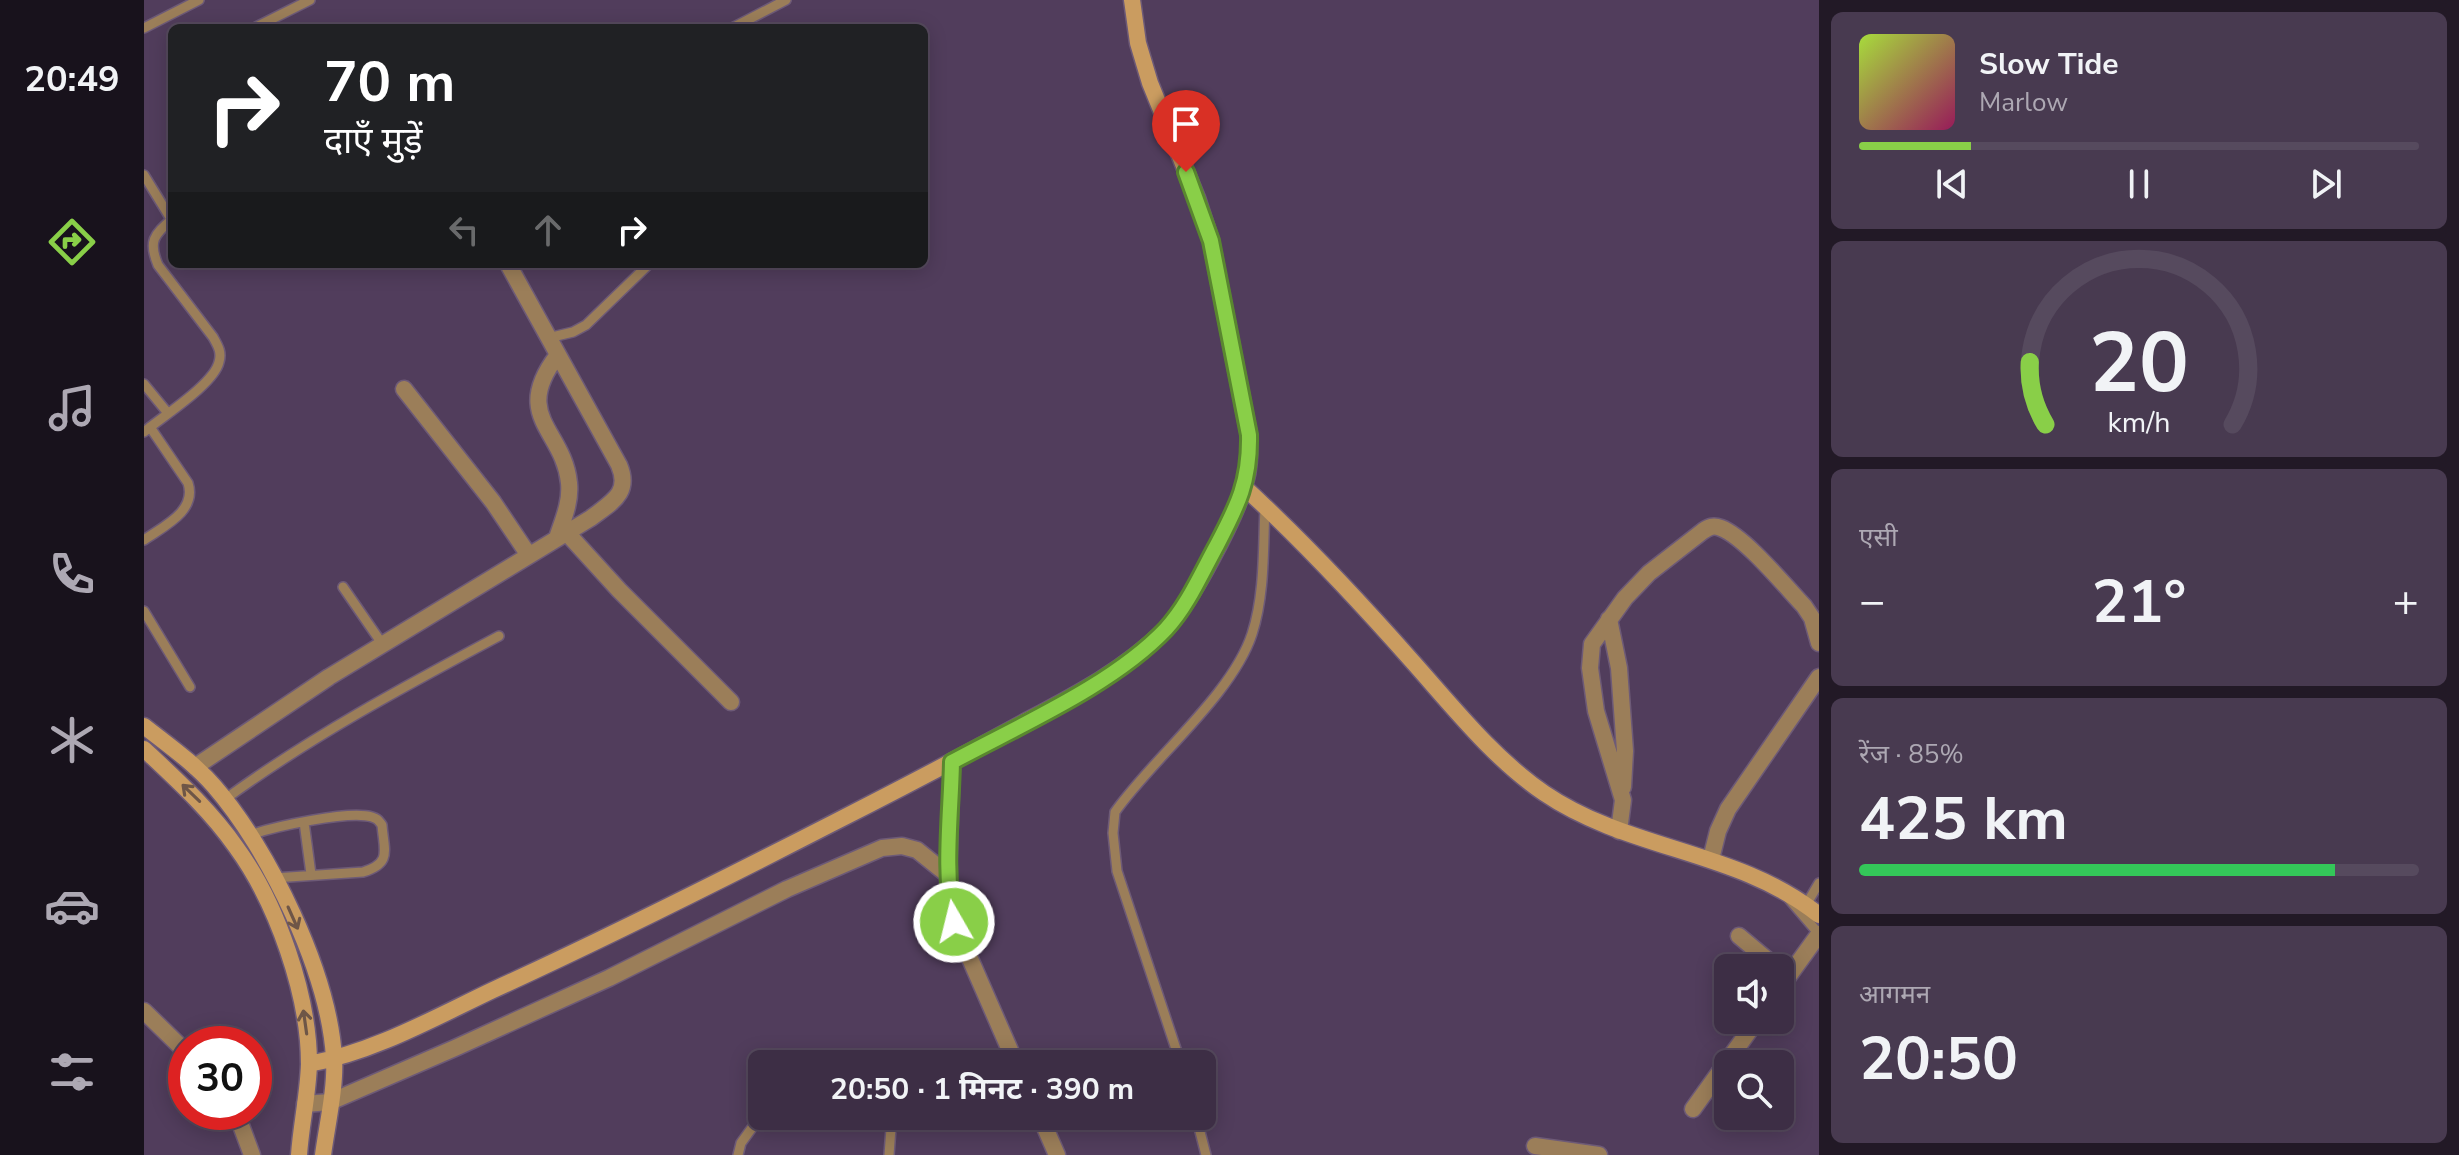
<!DOCTYPE html>
<html lang="hi">
<meta charset="utf-8">
<style>
:root{--surface:#3d2e45;--page:#483a50;--text:#f1f3f6;--muted:#ada8b3;--line:#564a5e;--accent:#89cf48}
body{margin:0;font-family:"Nunito Sans","Noto Sans Devanagari",sans-serif;background:var(--page);color:var(--text);height:100vh;display:flex;flex-direction:column;font-size:30px;white-space:nowrap}
*{box-sizing:border-box;margin:0}
p{font-size:26px;color:var(--muted)}
.icon{flex:none;width:44px;height:44px;fill:none;stroke:currentColor;stroke-width:2;stroke-linecap:round;stroke-linejoin:round}
.map{position:relative;flex:1;overflow:hidden}
.sheet{display:flex;flex-direction:column;gap:12px;padding:12px;background:#221926;width:640px}
.sheet>*{flex:none}
.guide{position:absolute;left:24px;top:24px;width:760px;height:244px;border-radius:12px;box-shadow:0 4px 20px #0003,0 0 0 2px var(--line);background:#202124;color:#fff;overflow:hidden}
.tools{position:absolute;left:1570px;top:954px;display:grid;gap:16px}
.tools a{display:grid;place-items:center;width:80px;height:80px;border-radius:12px;background:var(--surface);box-shadow:0 4px 20px #0003,0 0 0 2px var(--line);font-size:40px}
.speed{position:absolute;left:24px;top:1026px;display:flex;gap:16px;font-size:40px;font-weight:700;text-align:center}
.speed>*{display:grid;place-content:center;width:104px;height:104px;border-radius:50%;background:var(--surface);box-shadow:0 4px 20px #0003,0 0 0 2px var(--line);line-height:1}
.speed .limit{border:12px solid #d22;background:#fff;color:#111}
.pin{position:absolute;display:grid;place-items:center;width:68px;height:68px;color:#fff;margin:-82px -34px;border-radius:50% 50% 50% 0;rotate:-45deg;box-shadow:0 0 8px #0007}
.pin .icon{rotate:45deg}
.me{position:absolute;width:88px;margin:-44px;rotate:352deg;stroke-linejoin:round;filter:drop-shadow(0 0 6px #0008)}
.turn{display:flex;align-items:center;gap:28px;height:168px;padding:0 24px;font-size:36px}
.turn .icon{width:104px;height:104px;stroke-width:2.5}
.turn b{display:block;font-size:56px;line-height:68px}
.lanes{display:flex;align-items:center;height:76px;padding:0 24px;background:#0003;justify-content:center;gap:40px;direction:ltr}
.lanes .off{opacity:.35}
.big{font-size:60px;font-weight:700;line-height:1.1}
.sheet .widget{flex:1;display:flex;flex-direction:column;justify-content:center;gap:12px;min-width:0;padding:0 28px;border-radius:12px;background:var(--page)}
.sheet .dial{align-items:center;gap:0}
.dial svg{height:208px;overflow:visible;fill:none;stroke:var(--line);stroke-width:7;stroke-linecap:round;text-anchor:middle}
.dial text{fill:var(--text);stroke:none}
.song{display:flex;align-items:center;gap:24px}
.cover{width:96px;height:96px;border-radius:12px;background:linear-gradient(135deg,hsl(80 70% 55%),hsl(330 70% 35%))}
.played{height:8px;border-radius:4px;background:linear-gradient(90deg,var(--accent) 20%,var(--line) 20%)}
.keys{display:flex;justify-content:space-around;direction:ltr}
.heat{display:flex;justify-content:space-between;align-items:center;font-size:44px;direction:ltr}
.charge{height:12px;border-radius:6px;background:linear-gradient(90deg,#34c759 85%,var(--line) 0)}
.trip{position:absolute;left:604px;top:1050px;width:468px;height:80px;border-radius:12px;background:var(--surface);box-shadow:0 4px 20px #0003,0 0 0 2px var(--line);font-weight:700;line-height:80px;text-align:center}
main{display:flex;flex:1;min-height:0}
.tabs{display:flex;flex-direction:column;width:144px;justify-content:space-around;align-items:center;background:#18121c;color:var(--muted)}
.tabs .icon{width:56px;height:56px}
.tabs .active{color:var(--accent)}
.tabs b{font-size:36px;color:var(--text)}
.map>svg:first-child{display:block}
.lines{fill:none;stroke-linecap:round;stroke-linejoin:round}
.lane-casing{stroke:#6d5a77;stroke-width:12}
.street-casing{stroke:#6d5a77;stroke-width:19}
.secondary-casing{stroke:#6d5a77;stroke-width:19}
.lane{stroke:#9b7e59;stroke-width:9}
.street{stroke:#9b7e59;stroke-width:16}
.secondary{stroke:#ca9c60;stroke-width:16}
.oneway{stroke:#6e5647}
.route-casing{stroke:#59872f;stroke-width:20}
.route{stroke:#89cf48;stroke-width:14}
</style>
<main>
<nav class="tabs">
<b>20:49</b>
<svg class="icon active" aria-label="directions" viewBox="0 0 24 24"><path d="M12 3l9 9-9 9-9-9zM9 14v-3h6M13 9l2 2-2 2"/></svg>
<svg class="icon" aria-label="music" viewBox="0 0 24 24"><path d="M9 18V5l10-2v13"/><circle cx="6" cy="18" r="3"/><circle cx="16" cy="16" r="3"/></svg>
<svg class="icon" aria-label="phone" viewBox="0 0 24 24"><path d="M5 4h4l2 5-3 2q2 4 5 5l2-3 5 2v4C11 20 4 13 5 4z"/></svg>
<svg class="icon" aria-label="climate" viewBox="0 0 24 24"><path d="M12 3v18M4 7l16 10M4 17L20 7"/></svg>
<svg class="icon" aria-label="car" viewBox="0 0 24 24"><path d="M5 17H2v-5l4-1 3-4h7l3 4 3 1v5h-3M9 17h6M6 11h13"/><circle cx="7" cy="17" r="2"/><circle cx="17" cy="17" r="2"/></svg>
<svg class="icon" aria-label="filters" viewBox="0 0 24 24"><path d="M4 7h16M4 17h16"/><circle cx="9" cy="7" r="2"/><circle cx="15" cy="17" r="2"/></svg>
</nav>
<div class="map">
<svg width="1675" height="1155" viewBox="0 0 1675 1155">
<rect width="100%" height="100%" fill="#513d5c"/>
<g class="lines">
<defs>
<path id="lane" d="M 0,28 L 55,0
M 110,28 L 166,0
M 588,28 L 642,0
M 0,175 L 27,219
M 404,338 L 429,332 L 442,325 L 504,265
M 0,384 L 23,412
M 0,432 C 19,416 70,384 75,362 C 78,352 74,346 69,337 L 14,265 C 4,241 10,235 28,219
M 0,540 C 20,526 53,511 44,483 L 6,427
M 199,587 L 239,645
M 0,611 L 46,687
M 80,800 C 166,737 261,686 355,636
M 160,822 L 167,874
M 106,835 C 129,827 205,810 228,817 C 234,819 234,820 238,825 C 240,851 248,863 219,872 L 130,878
M 1645,899 L 1675,934
M 1662,905 L 1675,883
M 1037,1064 L 973,871 L 969,833 L 971,812 C 1009,758 1088,695 1108,634 C 1121,594 1119,549 1121,507
M 739,1116 L 747,1128 L 745,1155
M 1052,1116 L 1062,1155
M 747,1128 L 773,1116
M 594,1155 L 597,1143 L 618,1114"/>
<path id="street" d="M 260,389 L 349,502 L 384,554
M 423,533 L 475,590 L 587,702
M 413,538 C 419,520 427,502 425,483 C 420,430 367,417 413,356
M 1465,619 L 1475,668 L 1481,751 L 1479,787
M 808,762 L 804,875 L 805,898 L 810,922 L 872,1064
M 51,767 L 185,677 L 447,518 C 468,502 487,493 475,465 L 364,264
M 1475,831 L 1479,800 L 1452,711 L 1446,668 L 1448,644 L 1481,598 L 1505,573 L 1559,531 C 1565,527 1569,525 1577,528 C 1601,537 1641,586 1660,606 L 1668,618 L 1675,643
M 1567,859 L 1574,831 L 1584,809 L 1675,677
M 1595,936 L 1633,968
M 1636,988 L 1675,934
M 0,1011 L 42,1052
M 161,1104 L 186,1102 L 311,1048 L 465,978 L 643,889 L 738,848 L 758,846 L 773,850 L 804,875
M 1549,1109 L 1613,1020
M 92,1112 L 108,1155
M 896,1116 L 913,1155
M 1391,1146 L 1455,1155"/>
<path id="secondary" d="M 1100,487 C 1159,541 1215,601 1268,661 C 1309,707 1349,758 1400,793 C 1485,851 1594,850 1675,915
M 0,726 C 24,745 50,763 70,786 C 125,849 185,973 190,1058 C 192,1087 183,1125 179,1155
M 0,749 C 33,780 66,810 92,847 C 133,903 165,995 165,1064 C 164,1095 157,1125 155,1155
M 165,1064 C 230,1052 290,1018 349,990 C 465,937 578,880 691,822 C 754,790 817,757 879,723 C 928,697 979,671 1020,631 C 1045,606 1092,518 1101,483 C 1106,467 1105,452 1105,435 L 1067,241 L 1053,198 L 1006,83 L 994,43 L 988,0"/>
</defs>
<use href="#lane" class="lane-casing"/>
<use href="#street" class="street-casing"/>
<use href="#secondary" class="secondary-casing"/>
<use href="#lane" class="lane"/>
<use href="#street" class="street"/>
<use href="#secondary" class="secondary"/>
</g>
<defs><path id="oneway-shaft" d="M-6 0H5M1.5-3L5.5 0L1.5 3" fill="none" stroke-width="1.6" stroke-linecap="round" stroke-linejoin="round" transform="scale(2)"/></defs>
<g class="oneway">
<use href="#oneway-shaft" transform="translate(47 793) rotate(-136)"/>
<use href="#oneway-shaft" transform="translate(149 918) rotate(66)"/>
<use href="#oneway-shaft" transform="translate(161 1022) rotate(-98)"/>
</g>
<g class="lines">
<defs>
<path id="route" d="M 810,922 C 799,871 807,814 808,762 C 876,725 969,685 1022,629 C 1044,605 1057,574 1073,545 C 1094,505 1106,481 1105,435 L 1067,241 L 1042,172"/>
</defs>
<use href="#route" class="route-casing"/>
<use href="#route" class="route"/>
</g>
</svg>
<div class="tools">
<a><svg class="icon" aria-label="sound" viewBox="0 0 24 24"><path d="M4 9h4l5-4v14l-5-4H4zM17 9q2 3 0 6"/></svg></a>
<a><svg class="icon" aria-label="search" viewBox="0 0 24 24"><circle cx="10" cy="10" r="6"/><path d="M15 15l6 6"/></svg></a>
</div>
<div class="speed"><div class="limit">30</div></div>
<div class="pin" style="left:1042px;top:172px;background:#d93025"><svg class="icon" aria-label="arrive" viewBox="0 0 24 24"><path d="M6 21V4h12l-3 4 3 4H6"/></svg></div>
<svg class="me" style="left:810px;top:922px" viewBox="-20 -20 40 40"><circle r="17" fill="#89cf48" stroke="#fff" stroke-width="3"/><path d="M0-11L8 9 0 5-8 9z" fill="#fff"/></svg>
<div class="trip">20:50 · 1 मिनट · 390 m</div>
<div class="guide">
<div class="turn"><svg class="icon" aria-label="right" viewBox="0 0 24 24"><path d="M7 20v-9h11M14 6l5 5-5 5"/></svg><div><b>70 m</b>दाएँ मुड़ें</div></div>
<div class="lanes"><svg class="icon off" aria-label="left" viewBox="0 0 24 24"><path d="M17 20v-9H6M10 6l-5 5 5 5"/></svg><svg class="icon off" aria-label="ahead" viewBox="0 0 24 24"><path d="M12 20V5M6 11l6-6 6 6"/></svg><svg class="icon" aria-label="right" viewBox="0 0 24 24"><path d="M7 20v-9h11M14 6l5 5-5 5"/></svg></div>
</div>
</div>
<section class="sheet">
<div class="widget">
<div class="song"><i class="cover"></i><div><b>Slow Tide</b><p>Marlow</p></div></div>
<div class="played"></div>
<div class="keys"><svg class="icon" aria-label="previous" viewBox="0 0 24 24"><path d="M18 5L8 12l10 7zM5 5v14"/></svg><svg class="icon" aria-label="pause" viewBox="0 0 24 24"><path d="M8 5v14M16 5v14"/></svg><svg class="icon" aria-label="next" viewBox="0 0 24 24"><path d="M6 5l10 7-10 7zM19 5v14"/></svg></div>
</div>
<div class="widget dial"><svg viewBox="0 0 100 80">
<path d="M14 69A42 42 0 1 1 86 69"/>
<path d="M14 69A42 42 0 0 1 8 45" stroke="#89cf48"/>
<text x="50" y="56" font-size="32" font-weight="700">20</text>
<text x="50" y="72" font-size="11">km/h</text>
</svg></div>
<div class="widget"><p>एसी</p>
<div class="heat"><a>−</a><b class="big">21°</b><a>+</a></div>
</div>
<div class="widget"><p>रेंज · 85%</p><b class="big">425 km</b><div class="charge"></div></div>
<div class="widget"><p>आगमन</p><b class="big">20:50</b></div>
</section>
</main>
